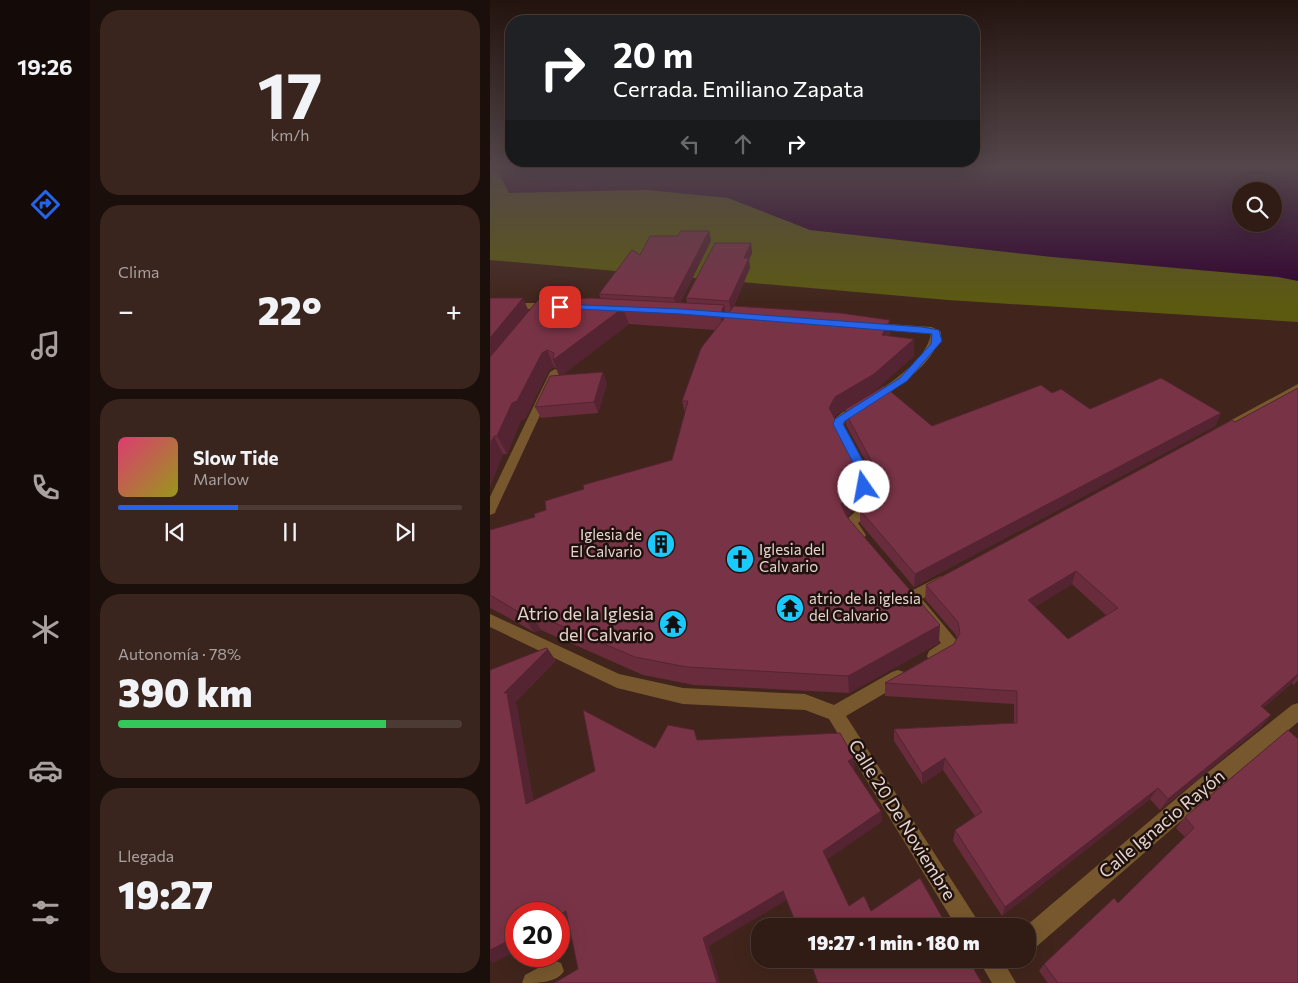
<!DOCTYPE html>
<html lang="es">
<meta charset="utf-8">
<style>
:root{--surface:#311c15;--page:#39251e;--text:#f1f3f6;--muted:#a8a1a0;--line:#4c3a34;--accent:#2563eb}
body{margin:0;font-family:Commissioner,sans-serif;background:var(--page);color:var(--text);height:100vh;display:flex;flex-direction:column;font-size:19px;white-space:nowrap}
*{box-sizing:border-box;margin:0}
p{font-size:16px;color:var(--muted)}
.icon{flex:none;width:28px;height:28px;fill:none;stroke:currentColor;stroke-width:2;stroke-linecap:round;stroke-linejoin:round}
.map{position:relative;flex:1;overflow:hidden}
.side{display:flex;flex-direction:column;gap:10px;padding:10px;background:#1b0f0c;width:400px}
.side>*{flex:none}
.hud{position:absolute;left:15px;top:15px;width:475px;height:152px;border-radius:20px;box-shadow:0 5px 20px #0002,0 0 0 1px var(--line);background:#202124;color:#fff;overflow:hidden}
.buttons{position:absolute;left:742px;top:182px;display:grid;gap:10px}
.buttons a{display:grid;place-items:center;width:50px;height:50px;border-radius:50%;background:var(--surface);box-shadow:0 5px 20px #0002,0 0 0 1px var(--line);font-size:25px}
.speed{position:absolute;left:15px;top:902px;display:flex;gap:10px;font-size:25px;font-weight:700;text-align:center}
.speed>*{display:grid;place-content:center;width:65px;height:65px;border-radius:50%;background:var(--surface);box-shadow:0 5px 20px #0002,0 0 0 1px var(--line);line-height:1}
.speed .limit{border:8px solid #d22;background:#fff;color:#111}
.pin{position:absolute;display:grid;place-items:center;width:42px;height:42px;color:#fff;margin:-21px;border-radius:10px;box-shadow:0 2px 8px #0006}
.me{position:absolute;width:55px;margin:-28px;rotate:348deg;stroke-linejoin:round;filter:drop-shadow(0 0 4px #0008)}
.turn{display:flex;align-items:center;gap:18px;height:105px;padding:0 25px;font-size:22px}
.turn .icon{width:65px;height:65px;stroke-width:2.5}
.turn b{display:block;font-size:35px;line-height:42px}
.lanes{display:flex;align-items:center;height:48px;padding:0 25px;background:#0003;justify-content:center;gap:25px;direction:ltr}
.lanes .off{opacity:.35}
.big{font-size:38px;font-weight:800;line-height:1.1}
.side .widget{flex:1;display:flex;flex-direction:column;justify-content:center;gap:8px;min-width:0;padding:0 18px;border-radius:20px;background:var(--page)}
.side .dial{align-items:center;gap:0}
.dial b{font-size:65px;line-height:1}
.song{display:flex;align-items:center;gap:15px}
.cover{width:60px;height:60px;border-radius:8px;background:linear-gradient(135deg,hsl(340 70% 55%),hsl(60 70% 35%))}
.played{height:5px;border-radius:2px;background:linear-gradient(90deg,var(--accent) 35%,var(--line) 35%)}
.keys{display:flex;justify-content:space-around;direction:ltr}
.heat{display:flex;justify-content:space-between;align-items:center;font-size:28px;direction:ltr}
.charge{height:8px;border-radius:4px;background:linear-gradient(90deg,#34c759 78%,var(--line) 0)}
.trip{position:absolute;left:261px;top:918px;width:285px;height:50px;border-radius:20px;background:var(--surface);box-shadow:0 5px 20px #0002,0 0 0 1px var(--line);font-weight:800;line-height:50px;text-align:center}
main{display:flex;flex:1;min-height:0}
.dock{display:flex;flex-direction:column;width:90px;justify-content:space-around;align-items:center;background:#140b08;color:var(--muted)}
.dock .icon{width:35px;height:35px}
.dock .selected{color:var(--accent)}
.dock b{font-size:22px;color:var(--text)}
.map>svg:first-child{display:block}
.green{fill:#5c5a11;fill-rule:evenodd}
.water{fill:#30002f;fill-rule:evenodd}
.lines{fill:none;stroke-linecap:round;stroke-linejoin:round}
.service{fill:#77582e;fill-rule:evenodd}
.minor{fill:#77582e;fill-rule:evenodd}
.wall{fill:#682c3d;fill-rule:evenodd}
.shaded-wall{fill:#552432}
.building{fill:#793347;stroke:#552432;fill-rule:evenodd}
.route{fill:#2563eb;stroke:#184099}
.labels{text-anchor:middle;stroke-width:5;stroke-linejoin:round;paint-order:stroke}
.poi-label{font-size:15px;fill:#e7d4ce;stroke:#1f120e;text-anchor:start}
.near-poi-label{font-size:18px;fill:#e7d4ce;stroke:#1f120e;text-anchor:end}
.near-street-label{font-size:18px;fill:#e7d4ce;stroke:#1f120e}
</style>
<main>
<nav class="dock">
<b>19:26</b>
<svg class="icon selected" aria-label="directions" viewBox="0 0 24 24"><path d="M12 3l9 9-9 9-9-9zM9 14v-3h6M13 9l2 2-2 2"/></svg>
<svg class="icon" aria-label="music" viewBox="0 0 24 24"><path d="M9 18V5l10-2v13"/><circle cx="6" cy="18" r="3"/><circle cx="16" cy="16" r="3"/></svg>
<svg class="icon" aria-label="phone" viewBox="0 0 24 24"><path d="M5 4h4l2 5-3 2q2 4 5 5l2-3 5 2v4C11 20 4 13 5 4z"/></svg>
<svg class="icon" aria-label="climate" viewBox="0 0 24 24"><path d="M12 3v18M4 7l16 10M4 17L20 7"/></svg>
<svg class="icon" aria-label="car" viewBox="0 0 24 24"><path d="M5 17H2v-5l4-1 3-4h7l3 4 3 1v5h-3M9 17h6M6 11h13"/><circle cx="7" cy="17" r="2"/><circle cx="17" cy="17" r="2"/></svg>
<svg class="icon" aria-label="filters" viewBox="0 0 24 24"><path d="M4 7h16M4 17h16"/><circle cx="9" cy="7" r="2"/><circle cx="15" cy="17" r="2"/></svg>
</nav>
<section class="side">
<div class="widget dial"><b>17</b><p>km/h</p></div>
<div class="widget"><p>Clima</p>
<div class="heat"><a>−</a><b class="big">22°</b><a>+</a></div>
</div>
<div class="widget">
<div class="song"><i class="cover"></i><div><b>Slow Tide</b><p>Marlow</p></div></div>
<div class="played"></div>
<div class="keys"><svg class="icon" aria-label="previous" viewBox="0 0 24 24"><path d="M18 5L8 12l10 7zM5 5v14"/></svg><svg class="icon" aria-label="pause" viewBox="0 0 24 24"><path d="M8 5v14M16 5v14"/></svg><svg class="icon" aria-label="next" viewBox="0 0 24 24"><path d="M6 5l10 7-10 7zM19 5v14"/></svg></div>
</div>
<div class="widget"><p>Autonomía · 78%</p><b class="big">390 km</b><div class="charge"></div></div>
<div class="widget"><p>Llegada</p><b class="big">19:27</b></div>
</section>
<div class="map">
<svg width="808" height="983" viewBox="0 0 808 983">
<rect width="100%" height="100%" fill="#41251c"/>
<path class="green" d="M 0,166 L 808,166 L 808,322 L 458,300 L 0,260 ZM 751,191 L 784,191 L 784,224 L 751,224 Z"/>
<path class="water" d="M 0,166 L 808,166 L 808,281 L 788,277 L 562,257 L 320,230 L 238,198 L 156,190 L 19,193 L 8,172 L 0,171 ZM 751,191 L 784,191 L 784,224 L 751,224 Z"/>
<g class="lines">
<path class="service" d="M 65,369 L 70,372 L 6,510 L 5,513 L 0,515 L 0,497 L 60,372 Z
M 376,473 L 382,477 L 378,497 L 381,505 L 376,517 L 368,523 L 376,535 L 374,538 L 364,538 L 354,522 L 366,511 L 369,505 L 366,497 L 370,477 Z
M 63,960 L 71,963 L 74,971 C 67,983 48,983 32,983 L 35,975 Z"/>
<path class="minor" d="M 0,303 L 57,303 L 61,306 L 57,309 L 0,309 Z
M 384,323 L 442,327 L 451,332 C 447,368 384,404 355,421 L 354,425 L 382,477 L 376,481 L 370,477 L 342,425 L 345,419 C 351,412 362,407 371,402 C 393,388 438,361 441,333 L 381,328 L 379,326 Z
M 808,384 L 808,391 L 733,432 L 725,432 L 723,430 Z
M 451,576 L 456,578 L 458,582 L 456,586 L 432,599 L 467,641 L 462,653 L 445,663 L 439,661 L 437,656 L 439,651 L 451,643 L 415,597 L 417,593 Z
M 0,614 L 129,674 L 193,688 L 315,694 L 344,705 L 402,672 L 408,670 L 414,672 L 416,677 L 414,682 L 356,716 L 486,918 L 489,926 L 466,926 L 339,719 L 315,710 L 193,704 L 127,688 L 0,627 Z
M 808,703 L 808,722 L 722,794 L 546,947 L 538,950 L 536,926 L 708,780 L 802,705 Z
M 488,959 L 512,959 L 526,983 L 502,983 Z"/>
</g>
<path class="wall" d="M 219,231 L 221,241 L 190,303 L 197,303 L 196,298 L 261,243 L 262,253 L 259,260 L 260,268 L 244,306 L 400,336 L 424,356 L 384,391 L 346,415 L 344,418 L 367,459 L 368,477 L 366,487 L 367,505 L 357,517 L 449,643 L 359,693 L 204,685 L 153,675 L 51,630 L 44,632 L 12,614 L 0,608 L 0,530 L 45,517 L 94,489 L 182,460 L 195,413 L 192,401 L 225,330 L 139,324 L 72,375 L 117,383 L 108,413 L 51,418 L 45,407 L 69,376 L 66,368 L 64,367 L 59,370 L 35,419 L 31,420 L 17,454 L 13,454 L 0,486 L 0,298 L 38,311 L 111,299 L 109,294 L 150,255 L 188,236 Z
M 808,388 L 808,680 L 804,685 L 802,683 L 773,708 L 781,715 L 771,727 L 670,810 L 660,799 L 512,916 L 463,841 L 465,830 L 485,816 L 453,770 L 432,784 L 404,741 L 404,729 L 524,723 L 524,704 L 395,696 L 395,683 L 464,644 L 467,639 L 466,635 L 435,599 L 436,585 L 745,422 ZM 582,584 L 616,615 L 578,639 L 545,607 Z
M 562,393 L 600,409 L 731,413 L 725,426 L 424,587 L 370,523 L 370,510 L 377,504 L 380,497 L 379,483 L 382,473 L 356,425 L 355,412 L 442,426 Z
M 808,739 L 808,983 L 558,983 L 549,971 L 554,964 L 628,903 L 695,837 L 686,828 L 695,817 Z"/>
<path class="shaded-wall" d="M 219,231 L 221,241 L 187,309 L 184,298 Z
M 261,243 L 262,253 L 259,260 L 260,268 L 241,312 L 239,301 L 254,258 Z
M 33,298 L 40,314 L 0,365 L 0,338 Z
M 234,305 L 237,321 L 233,331 L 230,315 Z
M 133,308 L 139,324 L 70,377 L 63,360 Z
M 400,320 L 400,336 L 392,335 Z
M 424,339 L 424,356 L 384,391 L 346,415 L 340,426 L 339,408 L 345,397 Z
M 57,350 L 64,367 L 59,370 L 35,419 L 31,420 L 17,454 L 7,436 L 22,403 L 52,353 Z
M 113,372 L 117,383 L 108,413 L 104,402 Z
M 731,413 L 725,426 L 424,587 L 425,574 Z
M 4,436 L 13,454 L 0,486 L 0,444 Z
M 367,459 L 368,477 L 366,487 L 367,505 L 352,523 L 351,504 L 363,478 Z
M 586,571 L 582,584 L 535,613 L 538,600 Z
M 39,612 L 51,630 L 44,632 L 32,614 Z
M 450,625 L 449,643 L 359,693 L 358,676 Z
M 58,649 L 66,661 L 25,703 L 27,705 L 46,814 L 36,804 L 14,693 Z
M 808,674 L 808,675 L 802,683 L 761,719 L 771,706 Z
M 781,715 L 771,727 L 670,810 L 678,799 Z
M 364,758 L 365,769 L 360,772 L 358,761 Z
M 455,758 L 453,770 L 432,784 L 432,773 Z
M 668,788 L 660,799 L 512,916 L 515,907 Z
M 391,811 L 392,822 L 335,861 L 333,851 Z
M 293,891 L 297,900 L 219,946 L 230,983 L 227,983 L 213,938 Z
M 76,911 L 86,919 L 69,928 L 69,915 Z
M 26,937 L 26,951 L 3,963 L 0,961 L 0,950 Z"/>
<path class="building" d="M 191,231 L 219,231 L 184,298 L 109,294 L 142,250 L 150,255 L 160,236 L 188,236 Z
M 225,243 L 261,243 L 254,258 L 259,258 L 239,301 L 196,298 Z
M 0,298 L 33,298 L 0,338 Z
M 101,298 L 234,305 L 230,315 L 133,308 L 63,360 L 64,353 L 57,350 L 52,353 L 27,401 L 22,403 L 7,436 L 4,436 L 0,444 L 0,357 L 48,300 Z
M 244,306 L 350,313 L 400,320 L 392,335 L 424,339 L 384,374 L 345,397 L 339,408 L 367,459 L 363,478 L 366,486 L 351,504 L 357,517 L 450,625 L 358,676 L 197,667 L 145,657 L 39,612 L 32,614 L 0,595 L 0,530 L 45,517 L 44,514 L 56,510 L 55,501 L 94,489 L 93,485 L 182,460 L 198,401 L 192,401 L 211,348 Z
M 113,372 L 104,402 L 45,407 L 60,376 Z
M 671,378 L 731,413 L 425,574 L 370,510 L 377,504 L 382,492 L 379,483 L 383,464 L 355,412 L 356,409 L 394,386 L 442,426 L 551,385 L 562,393 L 571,389 L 600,409 Z
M 808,388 L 808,674 L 771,706 L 781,715 L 678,799 L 668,788 L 515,907 L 465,830 L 492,812 L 455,758 L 432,773 L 404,729 L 527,723 L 527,691 L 395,683 L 464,644 L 470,633 L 468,622 L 436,585 L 742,420 L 745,422 ZM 586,571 L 628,608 L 578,639 L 538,600 Z
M 56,648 L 58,649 L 14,693 L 17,693 L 36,804 L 105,771 L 93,710 L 165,748 L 178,725 L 204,730 L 207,740 L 350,733 L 364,758 L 358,761 L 391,811 L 333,851 L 359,906 L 374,896 L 381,911 L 430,878 L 457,926 L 307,926 L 293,891 L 213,938 L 227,983 L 64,983 L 88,969 L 76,911 L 69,915 L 69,914 L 26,914 L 26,937 L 0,950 L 0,670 Z
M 798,730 L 808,739 L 808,983 L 568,983 L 554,964 L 624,898 L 628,903 L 704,828 L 695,817 Z
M 319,959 L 478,959 L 492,983 L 328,983 Z"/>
<linearGradient id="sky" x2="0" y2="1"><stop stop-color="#24140f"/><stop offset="0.55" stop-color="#54464b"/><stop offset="1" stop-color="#54464b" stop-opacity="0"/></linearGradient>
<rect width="808" height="304" fill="url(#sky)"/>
<path class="route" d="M 70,304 L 191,309 L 432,327 L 449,330 L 452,341 L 417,381 L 355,421 L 353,424 L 381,476 L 380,487 L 374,490 L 368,487 L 370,476 L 343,424 L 345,419 L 410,378 L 441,344 L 442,334 L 191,314 L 67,308 L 67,305 Z"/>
<defs>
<symbol id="building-disc" viewBox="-11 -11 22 22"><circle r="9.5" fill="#1bcafc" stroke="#1f120e"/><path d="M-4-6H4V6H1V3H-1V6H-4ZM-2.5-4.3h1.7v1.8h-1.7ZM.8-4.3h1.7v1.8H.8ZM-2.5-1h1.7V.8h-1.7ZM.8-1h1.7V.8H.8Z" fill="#111"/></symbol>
<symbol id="church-disc" viewBox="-11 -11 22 22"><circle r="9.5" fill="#1bcafc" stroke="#1f120e"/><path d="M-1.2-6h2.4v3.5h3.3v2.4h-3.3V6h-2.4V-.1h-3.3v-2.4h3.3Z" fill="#111"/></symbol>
<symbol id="temple-disc" viewBox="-11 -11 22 22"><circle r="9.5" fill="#1bcafc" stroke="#1f120e"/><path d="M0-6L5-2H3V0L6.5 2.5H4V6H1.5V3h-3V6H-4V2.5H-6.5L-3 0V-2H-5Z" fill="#111"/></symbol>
</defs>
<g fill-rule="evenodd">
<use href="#building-disc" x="155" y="528" width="32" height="32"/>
<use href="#church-disc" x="234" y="543" width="32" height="32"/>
<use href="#temple-disc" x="284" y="592" width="32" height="32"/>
<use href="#temple-disc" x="167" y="608" width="32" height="32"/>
</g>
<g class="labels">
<g class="poi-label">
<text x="152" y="540" text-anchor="end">Iglesia de<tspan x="152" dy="17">El Calvario</tspan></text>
<text x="269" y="555">Iglesia del<tspan x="269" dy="17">Calv ario</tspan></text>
<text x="319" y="604">atrio de la iglesia<tspan x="319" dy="17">del Calvario</tspan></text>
</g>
<g class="near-poi-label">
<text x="164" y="620">Atrio de la Iglesia<tspan x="164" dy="21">del Calvario</tspan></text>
</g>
<g class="near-street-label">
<text transform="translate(412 820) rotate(58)" y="6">Calle 20 De Noviembre</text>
<text transform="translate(672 824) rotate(-40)" y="6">Calle Ignacio Rayón</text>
</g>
</g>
</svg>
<div class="buttons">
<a><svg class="icon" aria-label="search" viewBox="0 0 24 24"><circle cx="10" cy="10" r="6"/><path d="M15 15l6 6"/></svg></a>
</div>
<div class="speed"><div class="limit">20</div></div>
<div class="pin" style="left:70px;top:307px;background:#d93025"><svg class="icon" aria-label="arrive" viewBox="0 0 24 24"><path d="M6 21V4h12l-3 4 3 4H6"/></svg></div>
<svg class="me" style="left:374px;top:487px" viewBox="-20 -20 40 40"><circle r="19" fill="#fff"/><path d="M0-13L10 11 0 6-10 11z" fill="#2563eb"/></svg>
<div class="trip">19:27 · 1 min · 180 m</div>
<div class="hud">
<div class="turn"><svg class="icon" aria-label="right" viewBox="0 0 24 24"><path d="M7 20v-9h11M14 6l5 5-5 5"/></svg><div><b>20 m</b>Cerrada. Emiliano Zapata</div></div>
<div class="lanes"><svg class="icon off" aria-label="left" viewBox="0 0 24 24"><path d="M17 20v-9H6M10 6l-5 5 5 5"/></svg><svg class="icon off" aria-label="ahead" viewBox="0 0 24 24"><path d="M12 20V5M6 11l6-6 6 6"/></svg><svg class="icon" aria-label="right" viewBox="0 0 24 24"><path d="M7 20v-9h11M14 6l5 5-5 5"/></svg></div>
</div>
</div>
</main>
